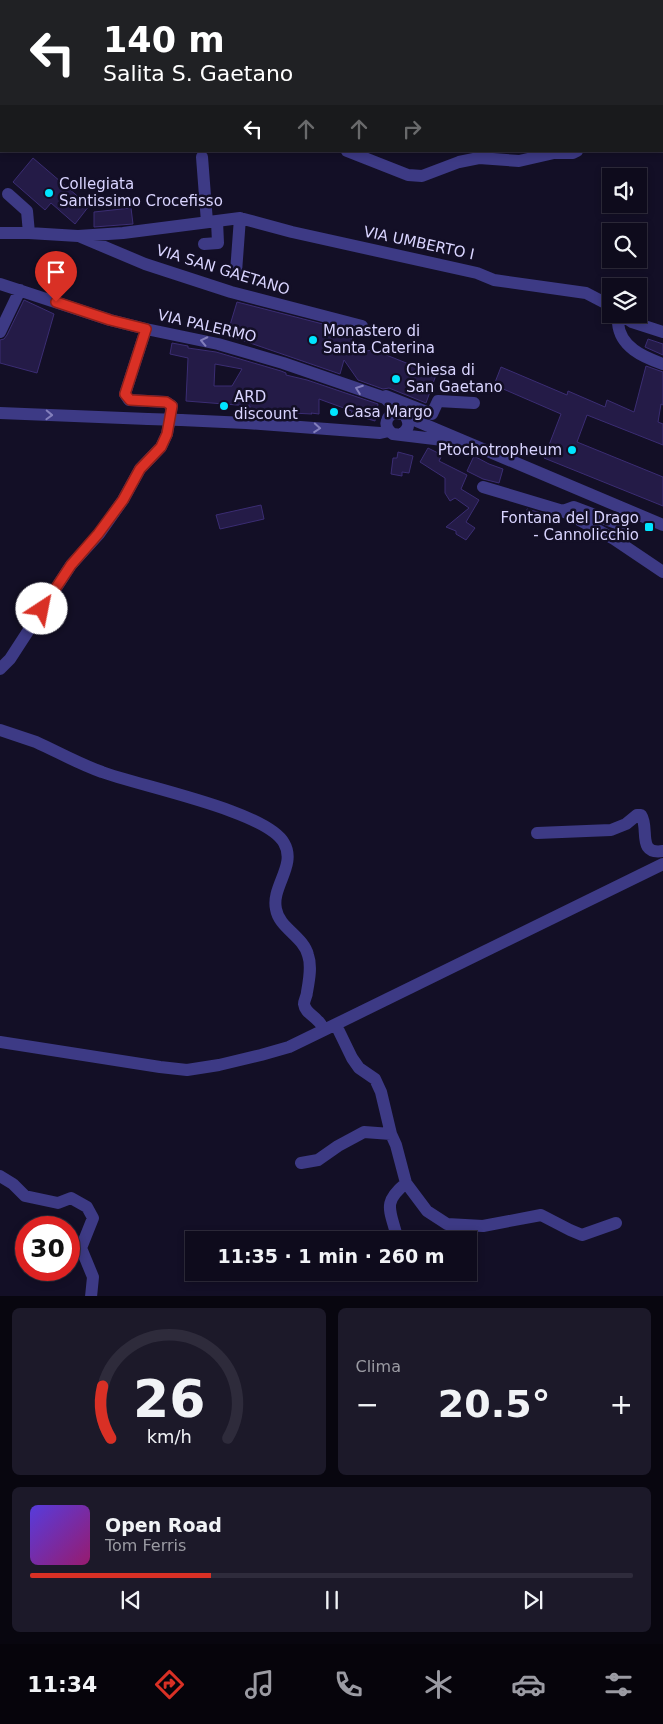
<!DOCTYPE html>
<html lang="it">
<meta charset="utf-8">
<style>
:root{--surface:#0e0b1c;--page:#1c1929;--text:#f1f3f6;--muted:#9b9ba3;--line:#2e2b3b;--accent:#d93025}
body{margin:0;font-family:"DejaVu Sans",sans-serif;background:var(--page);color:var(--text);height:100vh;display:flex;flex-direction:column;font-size:19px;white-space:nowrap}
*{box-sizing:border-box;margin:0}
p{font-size:16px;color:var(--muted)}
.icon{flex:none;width:28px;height:28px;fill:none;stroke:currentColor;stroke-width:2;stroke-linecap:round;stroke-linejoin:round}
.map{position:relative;height:1296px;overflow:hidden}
.drawer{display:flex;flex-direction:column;gap:12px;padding:12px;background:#08060f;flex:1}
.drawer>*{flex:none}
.hud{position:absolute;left:0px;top:0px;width:664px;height:152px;box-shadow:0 2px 8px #0003,0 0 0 1px var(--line);background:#202124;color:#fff;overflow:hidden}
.fabs{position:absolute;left:602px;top:168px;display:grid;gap:10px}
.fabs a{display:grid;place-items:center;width:45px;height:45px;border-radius:0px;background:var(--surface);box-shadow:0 2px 8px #0003,0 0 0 1px var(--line);font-size:25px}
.speed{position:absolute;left:15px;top:1216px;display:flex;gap:10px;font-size:25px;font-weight:700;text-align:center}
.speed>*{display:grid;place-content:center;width:65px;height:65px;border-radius:50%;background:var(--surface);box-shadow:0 2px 8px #0003,0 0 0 1px var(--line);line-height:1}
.speed .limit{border:8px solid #d22;background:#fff;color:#111}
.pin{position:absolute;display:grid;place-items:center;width:42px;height:42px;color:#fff;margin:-51px -21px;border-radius:50% 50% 50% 0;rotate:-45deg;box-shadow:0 0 5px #0007}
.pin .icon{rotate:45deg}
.me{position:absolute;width:55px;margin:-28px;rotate:34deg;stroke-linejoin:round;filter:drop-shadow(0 0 4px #0008)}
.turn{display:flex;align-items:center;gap:18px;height:105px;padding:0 20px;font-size:22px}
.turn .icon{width:65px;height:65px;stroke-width:2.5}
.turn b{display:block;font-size:35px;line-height:42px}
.lanes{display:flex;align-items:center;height:48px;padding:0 20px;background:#0003;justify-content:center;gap:25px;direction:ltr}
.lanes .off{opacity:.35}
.big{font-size:38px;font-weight:700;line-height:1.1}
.drawer .card{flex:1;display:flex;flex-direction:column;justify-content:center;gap:8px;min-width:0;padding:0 18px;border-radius:8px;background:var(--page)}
.drawer .dial{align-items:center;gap:0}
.dial svg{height:130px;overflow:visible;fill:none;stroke:var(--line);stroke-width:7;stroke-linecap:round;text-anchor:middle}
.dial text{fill:var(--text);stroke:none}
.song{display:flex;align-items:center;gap:15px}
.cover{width:60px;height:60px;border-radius:8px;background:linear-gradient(135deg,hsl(250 70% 55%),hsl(320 70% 35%))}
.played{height:5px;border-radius:2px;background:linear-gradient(90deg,var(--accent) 30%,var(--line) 30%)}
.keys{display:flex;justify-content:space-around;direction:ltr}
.heat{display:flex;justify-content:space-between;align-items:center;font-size:28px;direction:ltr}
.drawer .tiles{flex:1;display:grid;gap:12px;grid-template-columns:1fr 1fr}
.card:last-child{grid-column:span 2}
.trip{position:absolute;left:185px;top:1231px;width:292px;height:50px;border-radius:0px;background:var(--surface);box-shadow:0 2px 8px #0003,0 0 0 1px var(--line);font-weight:700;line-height:50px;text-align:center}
.dock{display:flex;height:80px;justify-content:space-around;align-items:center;background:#06040b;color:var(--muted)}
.dock .icon{width:35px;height:35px}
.dock .current{color:var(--accent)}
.dock b{font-size:22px;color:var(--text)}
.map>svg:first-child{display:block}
.building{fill:#241b47;stroke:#3b2d73;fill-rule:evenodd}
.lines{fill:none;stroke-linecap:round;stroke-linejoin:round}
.minor{stroke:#3d3a85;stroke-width:12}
.minor-bridge{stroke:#3d3a85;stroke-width:12}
.oneway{stroke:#837fbc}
.route-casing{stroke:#8d1f18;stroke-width:12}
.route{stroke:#d93025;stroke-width:9}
.poi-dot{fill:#00e5ff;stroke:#130f26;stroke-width:2}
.labels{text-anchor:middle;stroke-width:5;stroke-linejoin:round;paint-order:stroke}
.poi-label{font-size:15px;fill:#d9d4ff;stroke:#130f26;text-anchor:start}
.street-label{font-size:15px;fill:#d9d4ff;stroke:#130f26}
</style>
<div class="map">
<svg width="663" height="1297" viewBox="0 0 663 1297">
<rect width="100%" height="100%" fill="#130f26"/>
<path class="building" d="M 33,158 L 89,206 L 75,224 L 51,203 L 45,210 L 13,182 Z
M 131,208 L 133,224 L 94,227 L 94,212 Z
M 24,300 L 54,314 L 37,373 L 0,363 L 0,340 L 4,339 L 7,335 Z
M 237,302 L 354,332 L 347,353 L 374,350 L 436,375 L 426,403 L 389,388 L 383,389 L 358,380 L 344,360 L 340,374 L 227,335 Z
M 648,339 L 663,344 L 663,355 L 645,347 Z
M 172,343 L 188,346 L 188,348 L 216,352 L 281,371 L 286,373 L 286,375 L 307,380 L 378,404 L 375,421 L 351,414 L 352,411 L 319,399 L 319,414 L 311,413 L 312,414 L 250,411 L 250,406 L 186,401 L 188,358 L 170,354 ZM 215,364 L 242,369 L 232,386 L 214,386 Z
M 646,366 L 663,372 L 663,405 L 661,404 L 658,422 L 663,424 L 663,445 L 587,415 L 577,442 L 663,477 L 663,506 L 544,458 L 561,414 L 494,385 L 501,367 L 567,395 L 568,391 L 605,407 L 607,400 L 634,412 Z
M 428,448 L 442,455 L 439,461 L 467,475 L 461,489 L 479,500 L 466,522 L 475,528 L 466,540 L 456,534 L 456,531 L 446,527 L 469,508 L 455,498 L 450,501 L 445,493 L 445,478 L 420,462 Z
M 398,452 L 413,456 L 409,473 L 402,472 L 402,476 L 391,474 L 393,458 L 397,458 Z
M 474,456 L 489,464 L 503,469 L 499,483 L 483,479 L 467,471 Z
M 261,505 L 264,519 L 220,529 L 216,515 Z
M 527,509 L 552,516 L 553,519 L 527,514 Z"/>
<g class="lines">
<path class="minor" d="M 17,0 L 19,1
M 347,151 L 408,175 L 422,176 L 459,162 L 479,158 L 519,161 L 554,153 L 573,153 L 577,151
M 202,157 L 207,222
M 8,194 L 27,211 L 29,233
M 0,233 L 29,233 L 78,236 L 123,233 L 240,218 L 292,232 L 477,273 L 494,280 L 586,293 L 611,306
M 81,237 L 145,264 L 231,292 L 362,326
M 204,244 L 218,243 L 217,221
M 236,272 L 240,218
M 0,284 L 110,320 L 146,329 L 218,344 L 283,363 L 385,398 L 400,413
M 620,314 L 632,322 L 663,332
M 623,317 L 618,323 C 620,347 643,357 663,364
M 0,332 L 20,290
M 386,396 L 432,414 L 438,401 L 474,403
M 0,413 L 148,419
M 407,417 L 663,525
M 181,420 L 246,423 L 380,433 L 389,431
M 402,434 C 410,428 410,422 404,414 L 394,413 C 384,418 384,428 393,434 L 451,441
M 483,487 L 563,511
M 627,510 L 621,525 L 574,507 L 563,511 L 614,539 L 663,572
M 0,669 L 10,659 L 71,565 L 99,534 L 123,500 L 140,469 L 161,447 L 167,434 L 172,406 L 166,402 L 129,400 L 125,394 L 146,329
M 0,730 C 12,734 24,738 36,742 C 58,752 79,764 102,772 C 139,786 267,811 284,843 C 297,865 271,887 276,909 C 279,928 303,936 308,955 C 312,966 309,981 307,992 C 307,996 304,1000 304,1004 C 305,1012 313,1015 318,1021 C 321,1023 322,1027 324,1030
M 537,833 L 611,830 L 626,824 L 637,815 L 641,815 C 650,828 636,855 663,851
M 336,1025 L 352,1058 L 359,1068 L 375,1079 L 381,1092 L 391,1134 L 396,1145 L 406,1183 L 427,1211 L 447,1224 L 483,1226 L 541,1215 L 570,1230 L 582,1235 L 616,1223
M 0,1042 L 160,1067 L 187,1070 L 219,1065 L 261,1055 L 289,1047 L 324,1030 L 663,864
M 301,1163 L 318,1160 L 338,1146 L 364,1132 L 391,1134
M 0,1176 L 13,1184 L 25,1196 L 58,1203 L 71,1198 L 87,1207 L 93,1218 L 81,1248 L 93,1277 L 91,1297
M 397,1237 C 390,1209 382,1203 406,1183"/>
<path class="minor-bridge" d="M 148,419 L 181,420"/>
</g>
<defs><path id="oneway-chevron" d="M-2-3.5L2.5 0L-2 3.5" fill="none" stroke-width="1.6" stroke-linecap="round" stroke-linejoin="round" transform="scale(1.25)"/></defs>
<g class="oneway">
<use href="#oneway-chevron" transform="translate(204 341) rotate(-168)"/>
<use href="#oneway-chevron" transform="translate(359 389) rotate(-160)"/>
<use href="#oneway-chevron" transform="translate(49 415) rotate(2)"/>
<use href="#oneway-chevron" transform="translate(317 428) rotate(4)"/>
</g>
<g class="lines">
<defs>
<path id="route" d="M 42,609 L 71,565 L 98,534 L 123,500 L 140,469 L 161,447 L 167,434 L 172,406 L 166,402 L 130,400 L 125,394 L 146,329 L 110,320 L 56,302"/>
</defs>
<use href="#route" class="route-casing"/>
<use href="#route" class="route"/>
</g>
<g class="poi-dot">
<circle cx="49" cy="193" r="5"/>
<circle cx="313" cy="340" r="5"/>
<circle cx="396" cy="379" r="5"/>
<circle cx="224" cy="406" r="5"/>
<circle cx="334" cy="412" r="5"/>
<circle cx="572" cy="450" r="5"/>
<rect x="644" y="522" width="10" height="10" rx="2.5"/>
</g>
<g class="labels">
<g class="poi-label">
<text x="59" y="189">Collegiata<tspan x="59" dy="17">Santissimo Crocefisso</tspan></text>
<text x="323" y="336">Monastero di<tspan x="323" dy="17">Santa Caterina</tspan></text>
<text x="406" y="375">Chiesa di<tspan x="406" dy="17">San Gaetano</tspan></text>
<text x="234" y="402">ARD<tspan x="234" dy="17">discount</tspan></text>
<text x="344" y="417">Casa Margo</text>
<text x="562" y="455" text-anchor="end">Ptochotropheum</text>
<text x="639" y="523" text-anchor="end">Fontana del Drago<tspan x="639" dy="17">- Cannolicchio</tspan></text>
</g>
<g class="street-label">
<text transform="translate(419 243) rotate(12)" y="5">VIA UMBERTO I</text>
<text transform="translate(223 270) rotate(17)" y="5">VIA SAN GAETANO</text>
<text transform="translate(207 326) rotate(13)" y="5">VIA PALERMO</text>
</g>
</g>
</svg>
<div class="fabs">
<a><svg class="icon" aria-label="sound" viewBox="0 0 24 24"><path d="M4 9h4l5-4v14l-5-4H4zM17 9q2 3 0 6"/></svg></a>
<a><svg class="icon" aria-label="search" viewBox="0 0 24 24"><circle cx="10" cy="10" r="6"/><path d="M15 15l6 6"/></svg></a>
<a><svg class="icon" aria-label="layers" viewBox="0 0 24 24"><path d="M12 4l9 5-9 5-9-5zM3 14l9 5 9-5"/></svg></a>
</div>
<div class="speed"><div class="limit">30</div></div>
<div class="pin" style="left:56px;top:302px;background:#d93025"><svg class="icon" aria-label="arrive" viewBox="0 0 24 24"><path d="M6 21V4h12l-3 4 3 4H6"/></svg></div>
<svg class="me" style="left:42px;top:609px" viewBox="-20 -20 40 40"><circle r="19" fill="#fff"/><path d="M0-13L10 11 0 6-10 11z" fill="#d93025"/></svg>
<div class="trip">11:35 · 1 min · 260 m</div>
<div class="hud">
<div class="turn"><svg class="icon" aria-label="left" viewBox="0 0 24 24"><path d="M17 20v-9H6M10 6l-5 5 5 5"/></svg><div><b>140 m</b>Salita S. Gaetano</div></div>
<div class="lanes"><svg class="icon" aria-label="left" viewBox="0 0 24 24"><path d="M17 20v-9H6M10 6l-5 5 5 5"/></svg><svg class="icon off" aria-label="ahead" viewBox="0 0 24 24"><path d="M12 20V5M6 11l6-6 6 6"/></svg><svg class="icon off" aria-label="ahead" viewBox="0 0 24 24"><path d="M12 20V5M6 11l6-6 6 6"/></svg><svg class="icon off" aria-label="right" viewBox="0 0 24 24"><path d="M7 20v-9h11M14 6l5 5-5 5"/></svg></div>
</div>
</div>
<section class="drawer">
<div class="tiles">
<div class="card dial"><svg viewBox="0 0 100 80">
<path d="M14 69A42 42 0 1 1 86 69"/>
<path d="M14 69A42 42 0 0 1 9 37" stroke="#d93025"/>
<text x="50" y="56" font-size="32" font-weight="700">26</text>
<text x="50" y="72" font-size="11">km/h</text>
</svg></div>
<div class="card"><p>Clima</p>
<div class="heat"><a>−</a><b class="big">20.5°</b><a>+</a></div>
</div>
<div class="card">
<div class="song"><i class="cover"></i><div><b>Open Road</b><p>Tom Ferris</p></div></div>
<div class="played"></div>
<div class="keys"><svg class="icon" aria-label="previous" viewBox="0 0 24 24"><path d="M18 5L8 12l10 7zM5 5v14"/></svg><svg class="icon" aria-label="pause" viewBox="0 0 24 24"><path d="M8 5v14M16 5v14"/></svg><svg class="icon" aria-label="next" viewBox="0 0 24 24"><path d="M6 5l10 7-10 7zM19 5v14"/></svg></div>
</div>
</div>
</section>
<nav class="dock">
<b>11:34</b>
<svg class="icon current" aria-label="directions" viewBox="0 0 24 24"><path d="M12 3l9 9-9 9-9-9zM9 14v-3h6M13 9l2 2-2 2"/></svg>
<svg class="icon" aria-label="music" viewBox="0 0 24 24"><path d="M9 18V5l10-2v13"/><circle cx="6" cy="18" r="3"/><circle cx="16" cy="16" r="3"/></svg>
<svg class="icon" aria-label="phone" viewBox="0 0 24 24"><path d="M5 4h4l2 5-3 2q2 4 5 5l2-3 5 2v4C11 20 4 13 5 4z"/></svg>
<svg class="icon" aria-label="climate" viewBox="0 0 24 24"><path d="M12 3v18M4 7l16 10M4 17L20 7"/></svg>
<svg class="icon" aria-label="car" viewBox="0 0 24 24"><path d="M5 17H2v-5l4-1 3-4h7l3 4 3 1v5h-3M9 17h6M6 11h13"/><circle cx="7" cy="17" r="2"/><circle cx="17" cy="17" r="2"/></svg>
<svg class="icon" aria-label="filters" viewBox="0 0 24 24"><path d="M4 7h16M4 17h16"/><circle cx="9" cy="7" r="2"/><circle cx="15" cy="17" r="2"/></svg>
</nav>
